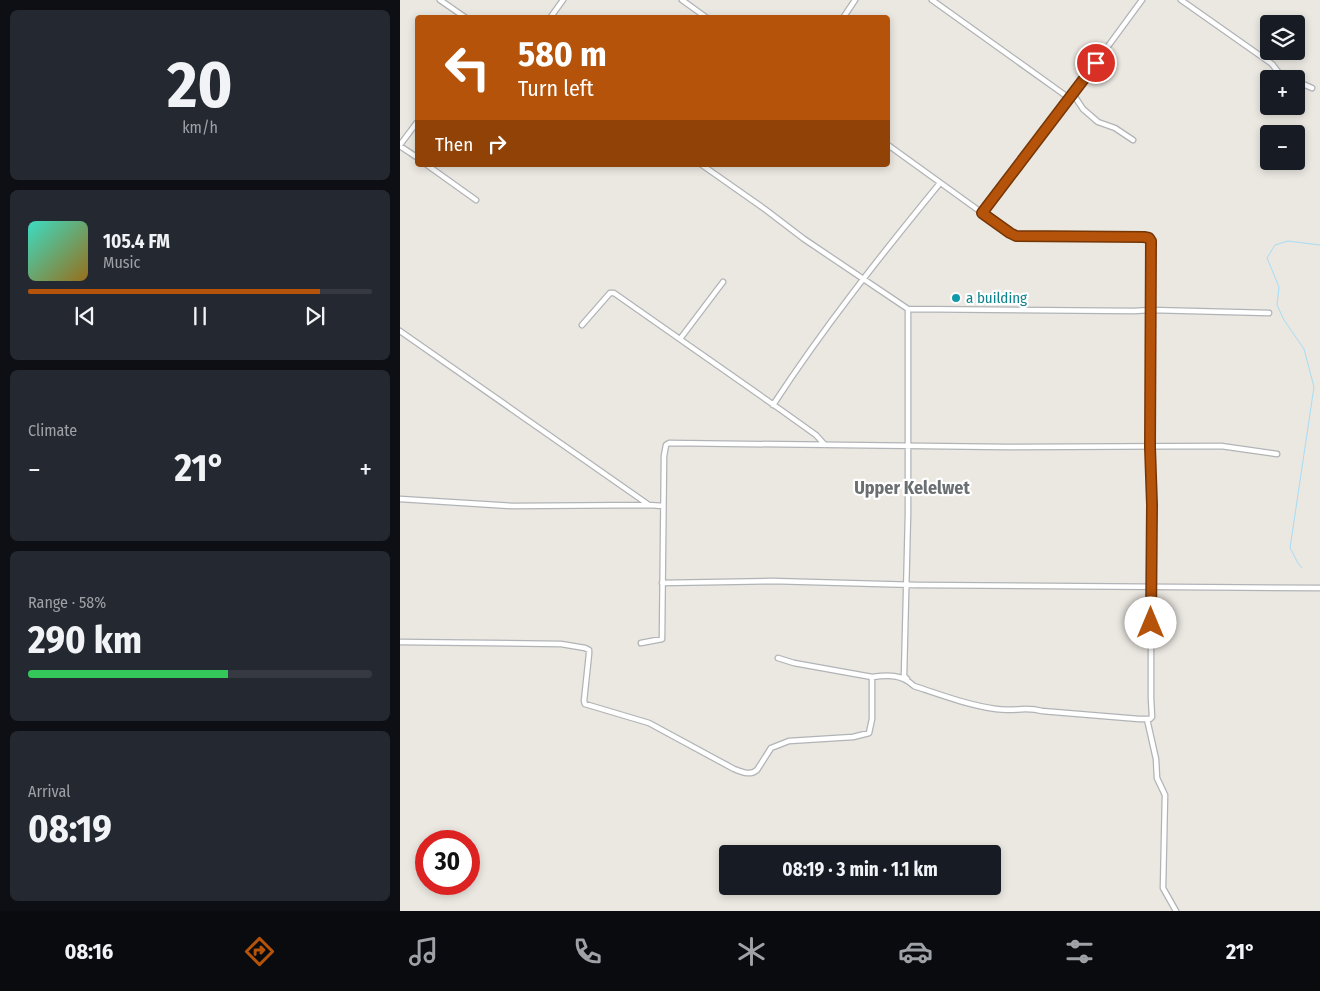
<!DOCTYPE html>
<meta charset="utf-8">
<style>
:root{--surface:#171b24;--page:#242831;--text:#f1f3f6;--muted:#9ea1a6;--line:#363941;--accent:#b45309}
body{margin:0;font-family:"Fira Sans Condensed",sans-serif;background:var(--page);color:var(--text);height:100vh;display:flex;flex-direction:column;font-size:19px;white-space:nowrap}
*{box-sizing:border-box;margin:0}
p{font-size:16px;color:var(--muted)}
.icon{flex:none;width:28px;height:28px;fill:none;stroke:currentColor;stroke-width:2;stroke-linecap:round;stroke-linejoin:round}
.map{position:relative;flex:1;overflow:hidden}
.details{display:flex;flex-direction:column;gap:10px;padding:10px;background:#0d0f14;width:400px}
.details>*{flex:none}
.banner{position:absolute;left:15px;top:15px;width:475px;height:152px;border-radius:5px;box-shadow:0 2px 8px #0003;background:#b45309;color:#fff;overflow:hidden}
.controls{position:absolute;left:860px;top:15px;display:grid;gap:10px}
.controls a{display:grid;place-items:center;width:45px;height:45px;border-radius:5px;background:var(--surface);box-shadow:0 2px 8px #0003;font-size:25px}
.speed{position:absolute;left:15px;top:830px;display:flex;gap:10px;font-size:25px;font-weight:700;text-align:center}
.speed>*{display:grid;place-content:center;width:65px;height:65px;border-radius:50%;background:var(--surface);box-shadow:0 2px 8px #0003;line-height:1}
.speed .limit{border:8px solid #d22;background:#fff;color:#111}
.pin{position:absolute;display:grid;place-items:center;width:42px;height:42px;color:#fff;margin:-21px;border:2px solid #fff;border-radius:50%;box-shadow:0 1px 5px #0007}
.me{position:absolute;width:55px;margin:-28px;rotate:0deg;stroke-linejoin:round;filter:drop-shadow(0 0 4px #0008)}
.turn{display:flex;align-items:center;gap:18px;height:105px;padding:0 20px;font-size:22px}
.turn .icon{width:65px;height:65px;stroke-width:2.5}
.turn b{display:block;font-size:35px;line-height:42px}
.then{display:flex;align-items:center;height:48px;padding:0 20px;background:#0003;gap:10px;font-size:19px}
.big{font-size:38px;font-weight:700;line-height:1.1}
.details .tile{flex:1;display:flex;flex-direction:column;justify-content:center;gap:8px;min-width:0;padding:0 18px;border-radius:8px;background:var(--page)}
.details .dial{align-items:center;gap:0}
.dial b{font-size:65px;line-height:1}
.song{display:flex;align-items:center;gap:15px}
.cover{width:60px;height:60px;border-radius:8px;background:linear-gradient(135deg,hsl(170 70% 55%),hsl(40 70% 35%))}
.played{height:5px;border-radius:2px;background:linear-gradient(90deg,var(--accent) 85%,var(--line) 85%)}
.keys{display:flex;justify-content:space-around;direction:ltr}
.heat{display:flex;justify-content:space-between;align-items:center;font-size:28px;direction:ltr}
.charge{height:8px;border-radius:4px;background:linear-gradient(90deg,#34c759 58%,var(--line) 0)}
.trip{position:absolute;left:319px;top:845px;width:282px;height:50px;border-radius:5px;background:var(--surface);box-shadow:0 2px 8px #0003;font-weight:700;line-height:50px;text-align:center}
.dock{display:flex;height:80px;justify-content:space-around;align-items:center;background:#090b0e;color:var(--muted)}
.dock .icon{width:35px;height:35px}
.dock .on{color:var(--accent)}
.dock b{font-size:22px;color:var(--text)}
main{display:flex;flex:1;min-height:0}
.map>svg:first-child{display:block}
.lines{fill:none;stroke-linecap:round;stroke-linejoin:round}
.stream{stroke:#a6ddf6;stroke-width:1}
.minor-casing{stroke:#b1b4b7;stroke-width:7}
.minor{stroke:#fff;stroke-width:4.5}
.route-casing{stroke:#753606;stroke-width:12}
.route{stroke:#b45309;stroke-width:9}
.culture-dot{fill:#0f9aa8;stroke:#fff;stroke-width:2}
.labels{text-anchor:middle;stroke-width:4.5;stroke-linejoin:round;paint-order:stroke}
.culture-label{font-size:15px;fill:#0d838f;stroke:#fff;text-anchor:start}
.quarter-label{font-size:18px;font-weight:bold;fill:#6a6f72;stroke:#fff}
</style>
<main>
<section class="details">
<div class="tile dial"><b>20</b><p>km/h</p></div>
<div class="tile">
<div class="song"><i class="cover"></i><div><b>105.4 FM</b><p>Music</p></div></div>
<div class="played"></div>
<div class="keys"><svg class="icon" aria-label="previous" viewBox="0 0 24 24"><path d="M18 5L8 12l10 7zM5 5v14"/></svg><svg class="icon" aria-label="pause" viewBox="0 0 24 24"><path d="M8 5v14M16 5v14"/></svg><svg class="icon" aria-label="next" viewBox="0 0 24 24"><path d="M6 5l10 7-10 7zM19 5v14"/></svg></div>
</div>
<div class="tile"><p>Climate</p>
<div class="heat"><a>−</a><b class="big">21°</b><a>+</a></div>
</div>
<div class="tile"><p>Range · 58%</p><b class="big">290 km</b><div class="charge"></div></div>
<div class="tile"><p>Arrival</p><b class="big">08:19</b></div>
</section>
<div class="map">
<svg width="920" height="911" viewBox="0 0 920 911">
<rect width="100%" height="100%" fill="#ebe7e1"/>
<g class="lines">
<path class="stream" d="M 902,568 C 896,562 894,554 890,548 L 914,387 L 904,349 L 884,320 L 877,305 L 879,287 L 867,258 L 875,245 L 888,241 L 920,245"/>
<defs>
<path id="minor" d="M 40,0 L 66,18
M 282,0 L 307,18
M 532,0 L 669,98
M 781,0 L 872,64 L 879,73 L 892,79
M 150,18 L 163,0
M 443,18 L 455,0
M 896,81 L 912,88
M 673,94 L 683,109 L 698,122 L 715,128 L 733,140
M 0,145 L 18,121
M 0,146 L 18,158
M 27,165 L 76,200
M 302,165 L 366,210 L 404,239 L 508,309 L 734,311 L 751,310 L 869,313
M 581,213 L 673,94 L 742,0
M 182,325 L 210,293 L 214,293 L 381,410 L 416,435 L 425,445
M 0,331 L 249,505
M 280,339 L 323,282
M 373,405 C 424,327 481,255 540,183
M 0,499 L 112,506 L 249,505 L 263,506
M 262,583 L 372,581 L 517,585 L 920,588
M 0,642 L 161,644 L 185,648 L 189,650 L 189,654 L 184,701 L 185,704 L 249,723 L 334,769 C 342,772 350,776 357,770 L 371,748 L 389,741 L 453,737 L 469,733 L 472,719 L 472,677 L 394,663 L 378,658
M 241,643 L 262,639 L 264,456 L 266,445 L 269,443 L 606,447 L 821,446 L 877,454
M 472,677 C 488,675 502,674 514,686 C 541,695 568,705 596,709 C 615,712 624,706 642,711 L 739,719 L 750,719 L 752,717 L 751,698 L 751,241 L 749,238 L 744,237 L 616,236 L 610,233 L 488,145
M 507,679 L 504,676 L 508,514 L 508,309
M 747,719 L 756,759 L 757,778 L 765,795 L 763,888 L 776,911"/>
</defs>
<use href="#minor" class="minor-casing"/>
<use href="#minor" class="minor"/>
</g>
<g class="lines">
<defs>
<path id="route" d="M 696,63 L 582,213 L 610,233 L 616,236 L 744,237 L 749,238 L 751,241 L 750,447 L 752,505 L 751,623"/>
</defs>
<use href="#route" class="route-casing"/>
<use href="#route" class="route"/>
</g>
<circle class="culture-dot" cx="556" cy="298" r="5"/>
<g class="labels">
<g class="culture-label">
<text x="566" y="303">a building</text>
</g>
<g class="quarter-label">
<text x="512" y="494">Upper Kelelwet</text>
</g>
</g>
</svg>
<div class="controls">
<a><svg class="icon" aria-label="layers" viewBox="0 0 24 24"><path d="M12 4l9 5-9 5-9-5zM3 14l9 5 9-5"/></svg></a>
<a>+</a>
<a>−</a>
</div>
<div class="speed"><div class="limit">30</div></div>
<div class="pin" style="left:696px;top:63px;background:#d93025"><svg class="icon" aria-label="arrive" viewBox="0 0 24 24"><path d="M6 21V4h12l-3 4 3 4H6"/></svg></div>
<svg class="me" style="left:751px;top:623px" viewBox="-20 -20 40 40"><circle r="19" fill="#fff"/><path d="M0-13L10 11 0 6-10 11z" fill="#b45309"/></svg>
<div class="trip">08:19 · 3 min · 1.1 km</div>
<div class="banner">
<div class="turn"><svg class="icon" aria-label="left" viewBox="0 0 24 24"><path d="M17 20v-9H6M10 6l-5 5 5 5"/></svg><div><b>580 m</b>Turn left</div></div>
<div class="then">Then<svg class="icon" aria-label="right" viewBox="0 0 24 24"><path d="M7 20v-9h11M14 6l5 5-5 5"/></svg></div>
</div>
</div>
</main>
<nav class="dock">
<b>08:16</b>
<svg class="icon on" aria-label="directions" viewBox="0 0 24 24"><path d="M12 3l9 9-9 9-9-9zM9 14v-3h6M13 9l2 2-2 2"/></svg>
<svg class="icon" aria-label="music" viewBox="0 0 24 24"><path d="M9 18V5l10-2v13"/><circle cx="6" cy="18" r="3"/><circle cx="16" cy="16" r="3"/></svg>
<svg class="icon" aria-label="phone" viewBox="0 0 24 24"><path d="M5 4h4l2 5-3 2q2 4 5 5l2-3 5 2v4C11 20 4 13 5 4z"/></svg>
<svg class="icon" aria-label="climate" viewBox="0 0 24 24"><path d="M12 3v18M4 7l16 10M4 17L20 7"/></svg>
<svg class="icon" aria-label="car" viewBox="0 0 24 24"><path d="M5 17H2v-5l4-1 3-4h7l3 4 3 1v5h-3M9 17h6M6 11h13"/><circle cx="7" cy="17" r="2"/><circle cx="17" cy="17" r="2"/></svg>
<svg class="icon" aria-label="filters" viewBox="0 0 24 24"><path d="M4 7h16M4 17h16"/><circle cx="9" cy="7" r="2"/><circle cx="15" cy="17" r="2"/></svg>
<b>21°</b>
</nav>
